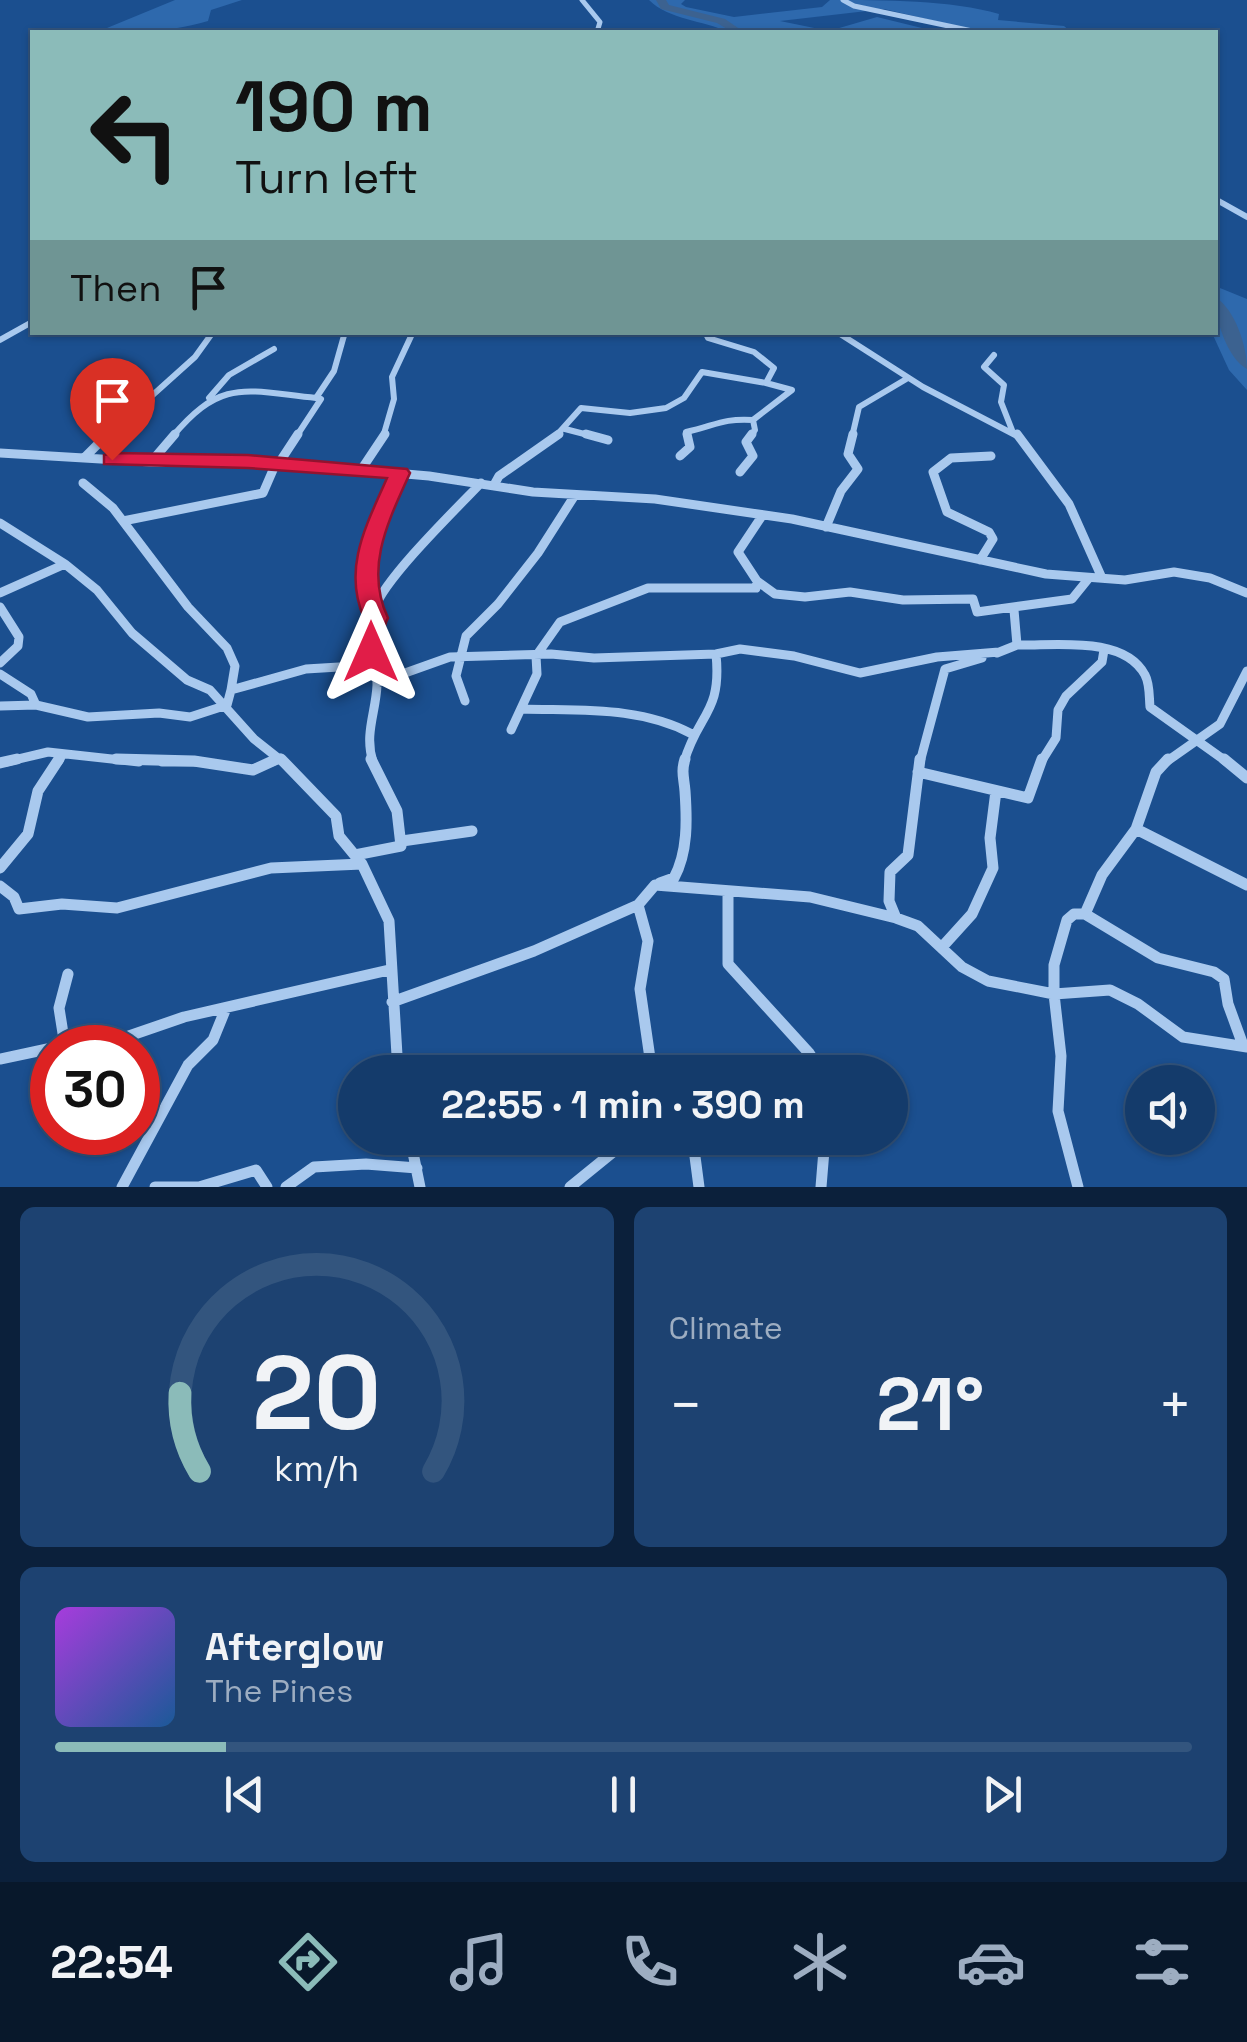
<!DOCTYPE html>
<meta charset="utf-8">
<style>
:root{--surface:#143b6b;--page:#1d4271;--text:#f1f3f6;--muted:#9dadc1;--line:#33557e;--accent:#8bbbb9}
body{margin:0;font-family:"Space Grotesk",sans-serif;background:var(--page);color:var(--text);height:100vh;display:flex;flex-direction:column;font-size:38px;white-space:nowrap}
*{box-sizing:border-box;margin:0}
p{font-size:32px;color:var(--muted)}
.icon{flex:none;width:55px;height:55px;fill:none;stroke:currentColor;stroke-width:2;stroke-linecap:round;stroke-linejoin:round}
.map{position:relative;height:1187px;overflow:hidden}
.panel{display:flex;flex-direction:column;gap:20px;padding:20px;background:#0b203b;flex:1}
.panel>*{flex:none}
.guide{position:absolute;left:30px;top:30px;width:1188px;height:305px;border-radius:0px;box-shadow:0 2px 8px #0004,0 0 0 2px var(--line);background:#8bbbb9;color:#111;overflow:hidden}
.buttons{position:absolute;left:1125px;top:1065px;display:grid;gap:20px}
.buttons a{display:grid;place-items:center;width:90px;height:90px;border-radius:50%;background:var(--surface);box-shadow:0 2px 8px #0004,0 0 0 2px var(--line);font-size:50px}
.speed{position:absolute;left:30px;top:1025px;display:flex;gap:20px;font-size:50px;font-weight:700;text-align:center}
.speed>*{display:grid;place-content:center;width:130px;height:130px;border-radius:50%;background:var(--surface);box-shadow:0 2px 8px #0004,0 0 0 2px var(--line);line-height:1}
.speed .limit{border:15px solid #d22;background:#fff;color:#111}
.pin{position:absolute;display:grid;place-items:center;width:85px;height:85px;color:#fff;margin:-102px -42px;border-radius:50% 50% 50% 0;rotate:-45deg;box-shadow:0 0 10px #0007}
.pin .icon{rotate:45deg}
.me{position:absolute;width:110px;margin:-55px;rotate:0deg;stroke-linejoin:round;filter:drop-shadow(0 0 8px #0008)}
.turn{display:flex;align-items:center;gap:35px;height:210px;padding:0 40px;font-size:45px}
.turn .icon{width:130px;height:130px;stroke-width:2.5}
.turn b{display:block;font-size:70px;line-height:85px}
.then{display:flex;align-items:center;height:95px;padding:0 40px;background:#0003;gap:20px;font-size:38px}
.big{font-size:75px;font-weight:700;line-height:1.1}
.panel .tile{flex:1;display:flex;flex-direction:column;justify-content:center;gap:15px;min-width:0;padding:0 35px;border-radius:15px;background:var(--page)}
.panel .dial{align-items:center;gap:0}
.dial svg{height:260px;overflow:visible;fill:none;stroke:var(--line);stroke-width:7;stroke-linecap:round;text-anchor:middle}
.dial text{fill:var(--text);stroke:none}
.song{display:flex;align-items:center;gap:30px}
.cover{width:120px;height:120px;border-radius:15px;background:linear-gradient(135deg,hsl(280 70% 55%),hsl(210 70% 35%))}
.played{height:10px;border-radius:5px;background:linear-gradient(90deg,var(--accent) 15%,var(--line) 15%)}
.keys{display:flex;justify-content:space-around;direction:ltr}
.heat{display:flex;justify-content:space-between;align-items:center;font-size:55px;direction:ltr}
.panel .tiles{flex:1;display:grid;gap:20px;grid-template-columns:1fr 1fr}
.tile:last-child{grid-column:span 2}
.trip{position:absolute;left:338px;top:1055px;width:570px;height:100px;border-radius:50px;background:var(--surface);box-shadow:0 2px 8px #0004,0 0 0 2px var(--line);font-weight:700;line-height:100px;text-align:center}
.tabs{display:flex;height:160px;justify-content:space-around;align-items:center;background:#08182b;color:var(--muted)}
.tabs .icon{width:70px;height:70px}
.tabs .on{color:var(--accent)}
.tabs b{font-size:45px;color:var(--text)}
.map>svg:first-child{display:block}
.green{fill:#2e69ad}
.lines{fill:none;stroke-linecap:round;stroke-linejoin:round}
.river{fill:#3c6290;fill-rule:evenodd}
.street-far3{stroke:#a9c9ee;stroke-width:5}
.street-far2{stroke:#a9c9ee;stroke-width:6}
.street-far1{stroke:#a9c9ee;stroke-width:9}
.street{stroke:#a9c9ee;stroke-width:11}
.route{fill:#e11d48;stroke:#92132f;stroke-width:2.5}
</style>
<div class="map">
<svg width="1247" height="1187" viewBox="0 0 1247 1187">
<rect width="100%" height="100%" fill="#1b4f8f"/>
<path class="green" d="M 175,0 L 242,0 L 211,10 L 208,21 C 176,30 139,35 107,28 Z
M 649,0 L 685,0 L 681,4 L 686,7 L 734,17 L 822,7 L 830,0 C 883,0 952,0 999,14 L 998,20 L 1064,26 L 1071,32 L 982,32 L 884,9 L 780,21 L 829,31 L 877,17 L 926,29 L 925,32 L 728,32 C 703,20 669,20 649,0 Z
M 1215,286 L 1247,299 L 1247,390 L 1229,370 L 1212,333 L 1215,332 Z"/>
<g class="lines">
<path class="river" d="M 656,0 L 666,0 L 669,5 L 725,19 L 744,32 L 732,32 L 717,23 L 661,9 Z
M 1215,297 C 1235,309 1247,346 1247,369 C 1227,358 1215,319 1215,297 Z"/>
<path class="street-far3" d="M 582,0 L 600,22 L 597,32
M 843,0 L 854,6 L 977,32"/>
<path class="street-far2" d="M 1215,199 L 1247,217
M 705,332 L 708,338 L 754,352 L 774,368 L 766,383 L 792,390 L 753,420 L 755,430 L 750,437
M 837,332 L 923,387 L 1019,437
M 0,340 L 32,322
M 994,355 L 984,367 L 1004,385 L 1001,402 L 1012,430
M 209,398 L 229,375 L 274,349
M 565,429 L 596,437
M 106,437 L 195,357 L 213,332
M 172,437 C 222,377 246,391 316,398
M 296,437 L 321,399 L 316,398 L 334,371 L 345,332
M 383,437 L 394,399 L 392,377 L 413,332
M 555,437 L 581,408 L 630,413 L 666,408 L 684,398 L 702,372 L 766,383
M 687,437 L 686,432 C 715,426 722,418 753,420
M 852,437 L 859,407 L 908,378"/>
<path class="street-far1" d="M 586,434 L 608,440
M 1017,434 L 1069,504 L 1102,578
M 0,453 L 151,462 L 279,463 L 429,476 L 533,492 L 655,499 L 792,519 L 1046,574 L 1125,580 L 1174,572 L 1210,578 L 1247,593
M 680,456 L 690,447 L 687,434
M 84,458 L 108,434
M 151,462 L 175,434
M 279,463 L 298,434
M 361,470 L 385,434
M 740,472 L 753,456 L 746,442 L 752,434
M 83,483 L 113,508 L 188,607 L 227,648 L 235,666 L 231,690
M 494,485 L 499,476 L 559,434
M 762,516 L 738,552 L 757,581 L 775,594 L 805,597 L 850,592 L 903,600 L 973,599 L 977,612 L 1072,599 L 1089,578
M 123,521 L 263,493 L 276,463
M 0,523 L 65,564 L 97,590 L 132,633 L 187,680 L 210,690 L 254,739 L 283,762
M 826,527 L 841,491 L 858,469 L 848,454 L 853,434
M 980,560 L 993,539 L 989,532 L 947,512 L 933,472 L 951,458 L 991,456
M 0,593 L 65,564
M 0,607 L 19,637 L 18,646 L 0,663
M 374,610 C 352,563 378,516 399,473
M 1014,610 L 1017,645 C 1054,646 1124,635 1145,675 C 1150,684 1149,697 1150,707 L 1227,762
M 997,653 L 1017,645
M 0,674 L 31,694 L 36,705
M 377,683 L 450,657 L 551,654 L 594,658 L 716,654 L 740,649 L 794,656 L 860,673 L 937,657 L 999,652
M 465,701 L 456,676 L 466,636 L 498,604 L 538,553 L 575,495
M 0,706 L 36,705 L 88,717 L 159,713 L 190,717 L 227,705 L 231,690 L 306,669 L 372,665
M 522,709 C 580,711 640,706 692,734
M 511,730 L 537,674 L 536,656 L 560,622 L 648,588 L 756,588 L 757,581
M 6,762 L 48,752 L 139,762
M 58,762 L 62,755
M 162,762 L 198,762
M 272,762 L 280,758
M 373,762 C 364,734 376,712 377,685 C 377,658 367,633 375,608 C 384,579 457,508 481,483
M 684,762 C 698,713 722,714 716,654
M 920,762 L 945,669 L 982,658
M 1041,762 L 1056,738 L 1058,710 L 1066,696 L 1102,662 L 1104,650
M 1166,762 L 1220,724 L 1247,671"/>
<path class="street" d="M 116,759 L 194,761 L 253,770 L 277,759
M 281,759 L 336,816 L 339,836 L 362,864 L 389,921 L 398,1072
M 1224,759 L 1247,778
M 0,763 L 17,759
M 918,772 L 1028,798 L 1042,759
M 1136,829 L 1247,885
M 402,841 L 472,831
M 355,855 L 401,846 L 397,811 L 371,759
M 0,868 L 28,834 L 38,791 L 59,759
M 660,883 L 674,878 C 688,852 687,820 685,791 C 684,778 681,772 685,759
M 0,886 L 14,897 L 19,909 L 62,904 L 117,908 L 271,868 L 362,864
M 728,891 L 728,964 L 809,1053 L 821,1072
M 638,905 L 648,941 L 640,989 L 652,1072
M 1085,914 L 1158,958 L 1214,972 L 1224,979 L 1228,1004 L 1243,1045
M 896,918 L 889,901 L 890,872 L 908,855 L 920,759
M 943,946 L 972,914 L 993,868 L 990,838 L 996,791
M 392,1002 L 534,951 L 638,905 L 655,885 L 810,897 L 896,918 L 918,926 L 962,967 L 988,981 L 1054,994 L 1110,990 L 1138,1004 L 1183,1037 L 1247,1047
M 65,1046 L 59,1008 L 68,974
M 57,1048 L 123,1038 L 184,1017 L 389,970
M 0,1059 L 52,1048
M 597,1069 L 604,1072
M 615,1072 L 643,1067 L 647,1072
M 410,1138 L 420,1187
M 674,1138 L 694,1149
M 122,1187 L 188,1065 L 213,1040 L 226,1008
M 155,1187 L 199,1187 L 256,1170 L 267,1187
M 286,1187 L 314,1167 L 366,1164 L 417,1168
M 570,1187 L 618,1148 L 662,1142 L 666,1138
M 699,1187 L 694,1149 L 701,1138
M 821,1187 L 825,1138
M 1078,1187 L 1058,1111 L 1061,1056 L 1054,994 L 1054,965 L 1067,920 L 1074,914 L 1085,914 L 1102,875 L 1136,829 L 1156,772 L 1168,759"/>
</g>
<path class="route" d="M 112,453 L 248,455 L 407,469 L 410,473 C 389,520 364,567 388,618 C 380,631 387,645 379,657 L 362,657 C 355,645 358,629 364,618 C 342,568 367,524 387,478 L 248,468 L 104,464 L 104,455 Z"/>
</svg>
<div class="buttons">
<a><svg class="icon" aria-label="sound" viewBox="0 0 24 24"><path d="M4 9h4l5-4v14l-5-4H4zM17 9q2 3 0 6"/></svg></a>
</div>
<div class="speed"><div class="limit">30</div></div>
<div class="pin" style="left:112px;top:460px;background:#d93025"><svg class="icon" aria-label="arrive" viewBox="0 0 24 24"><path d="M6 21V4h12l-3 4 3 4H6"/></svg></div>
<svg class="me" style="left:371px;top:652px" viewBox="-20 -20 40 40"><path d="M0-17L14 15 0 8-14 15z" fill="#e11d48" stroke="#fff" stroke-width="4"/></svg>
<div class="trip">22:55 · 1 min · 390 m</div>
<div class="guide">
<div class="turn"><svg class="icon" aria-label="left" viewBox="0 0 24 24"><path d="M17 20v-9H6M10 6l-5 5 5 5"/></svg><div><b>190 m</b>Turn left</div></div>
<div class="then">Then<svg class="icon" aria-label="arrive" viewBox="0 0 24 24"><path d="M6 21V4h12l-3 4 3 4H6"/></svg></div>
</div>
</div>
<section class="panel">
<div class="tiles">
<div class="tile dial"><svg viewBox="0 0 100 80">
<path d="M14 69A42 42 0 1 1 86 69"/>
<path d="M14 69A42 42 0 0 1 8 45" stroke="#8bbbb9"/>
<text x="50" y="56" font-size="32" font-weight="700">20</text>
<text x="50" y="72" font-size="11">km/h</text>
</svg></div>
<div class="tile"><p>Climate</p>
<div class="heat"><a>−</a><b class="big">21°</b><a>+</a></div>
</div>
<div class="tile">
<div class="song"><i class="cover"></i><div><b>Afterglow</b><p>The Pines</p></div></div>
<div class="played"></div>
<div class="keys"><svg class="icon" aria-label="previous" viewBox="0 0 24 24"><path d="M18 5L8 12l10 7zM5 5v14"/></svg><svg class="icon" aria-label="pause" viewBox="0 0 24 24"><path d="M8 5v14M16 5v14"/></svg><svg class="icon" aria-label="next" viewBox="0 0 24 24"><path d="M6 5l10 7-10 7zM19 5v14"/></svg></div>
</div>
</div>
</section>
<nav class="tabs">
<b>22:54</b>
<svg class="icon on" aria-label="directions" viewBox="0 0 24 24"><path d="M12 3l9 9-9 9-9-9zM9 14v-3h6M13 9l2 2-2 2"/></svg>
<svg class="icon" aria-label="music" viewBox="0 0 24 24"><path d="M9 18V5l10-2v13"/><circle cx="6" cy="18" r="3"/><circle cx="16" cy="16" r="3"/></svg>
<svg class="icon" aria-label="phone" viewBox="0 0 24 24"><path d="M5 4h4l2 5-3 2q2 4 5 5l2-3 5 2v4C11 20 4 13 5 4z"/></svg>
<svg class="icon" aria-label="climate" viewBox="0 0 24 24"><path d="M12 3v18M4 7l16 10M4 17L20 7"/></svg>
<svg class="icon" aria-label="car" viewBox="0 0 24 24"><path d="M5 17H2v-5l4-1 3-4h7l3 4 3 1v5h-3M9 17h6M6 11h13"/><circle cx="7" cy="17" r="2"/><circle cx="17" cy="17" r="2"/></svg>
<svg class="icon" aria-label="filters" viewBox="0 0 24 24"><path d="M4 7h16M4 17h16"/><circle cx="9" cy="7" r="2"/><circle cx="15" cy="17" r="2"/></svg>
</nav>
